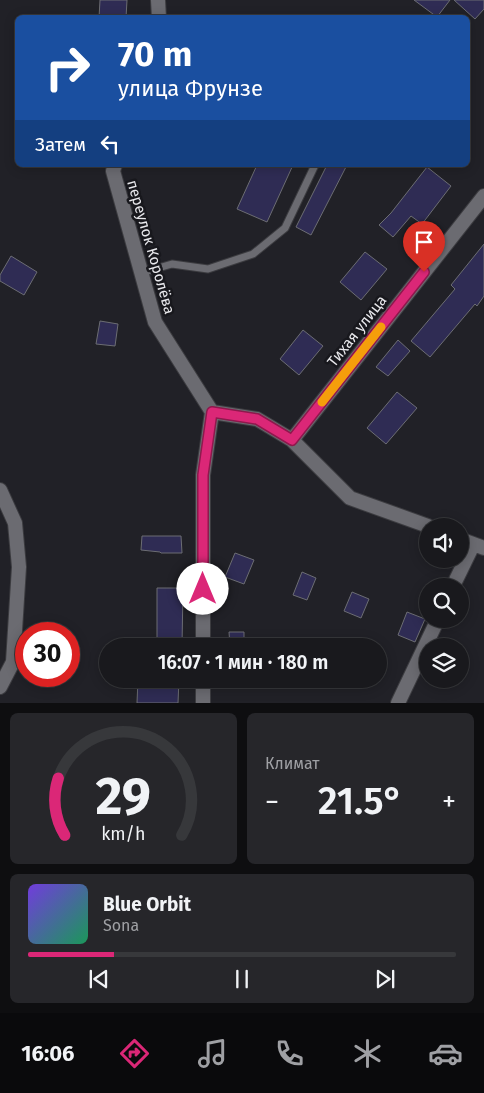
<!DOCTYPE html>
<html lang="ru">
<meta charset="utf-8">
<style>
:root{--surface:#19191d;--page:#26262a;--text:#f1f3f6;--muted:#9fa0a4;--line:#37383b;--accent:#db2777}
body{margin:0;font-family:"Fira Sans",sans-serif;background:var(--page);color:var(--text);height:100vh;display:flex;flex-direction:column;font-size:19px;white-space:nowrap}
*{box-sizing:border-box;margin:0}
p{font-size:16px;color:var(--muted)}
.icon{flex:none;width:28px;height:28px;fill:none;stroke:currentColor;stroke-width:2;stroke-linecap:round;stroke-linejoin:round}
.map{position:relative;height:703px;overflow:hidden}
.details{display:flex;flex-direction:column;gap:10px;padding:10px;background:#0e0e10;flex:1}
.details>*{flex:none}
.guide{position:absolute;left:15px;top:15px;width:455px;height:152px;border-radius:8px;box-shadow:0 2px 12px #0003,0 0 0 1px var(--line);background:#1a4fa0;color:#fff;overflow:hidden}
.fabs{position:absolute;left:419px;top:518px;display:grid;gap:10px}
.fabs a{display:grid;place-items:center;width:50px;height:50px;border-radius:50%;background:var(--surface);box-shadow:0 2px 12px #0003,0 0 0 1px var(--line);font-size:25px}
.speed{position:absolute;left:15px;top:622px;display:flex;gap:10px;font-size:25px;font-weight:700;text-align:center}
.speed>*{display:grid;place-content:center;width:65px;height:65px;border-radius:50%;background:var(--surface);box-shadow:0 2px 12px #0003,0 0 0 1px var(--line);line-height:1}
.speed .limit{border:8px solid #d22;background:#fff;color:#111}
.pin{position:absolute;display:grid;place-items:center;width:42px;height:42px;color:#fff;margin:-51px -21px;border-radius:50% 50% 50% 0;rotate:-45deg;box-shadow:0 0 5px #0007}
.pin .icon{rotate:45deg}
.me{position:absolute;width:55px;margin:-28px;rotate:0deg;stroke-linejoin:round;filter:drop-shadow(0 0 4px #0008)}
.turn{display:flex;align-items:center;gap:18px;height:105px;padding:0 20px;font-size:22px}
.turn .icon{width:65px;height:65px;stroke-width:2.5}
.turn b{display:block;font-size:35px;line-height:42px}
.then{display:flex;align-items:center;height:48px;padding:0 20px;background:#0003;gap:10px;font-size:19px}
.big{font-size:38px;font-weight:600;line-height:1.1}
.details .tile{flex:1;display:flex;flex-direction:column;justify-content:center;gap:8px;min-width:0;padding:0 18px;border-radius:8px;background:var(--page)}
.details .dial{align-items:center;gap:0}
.dial svg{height:130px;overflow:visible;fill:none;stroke:var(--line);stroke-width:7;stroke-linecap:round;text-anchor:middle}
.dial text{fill:var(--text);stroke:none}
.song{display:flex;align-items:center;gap:15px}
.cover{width:60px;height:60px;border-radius:8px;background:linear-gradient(135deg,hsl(260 70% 55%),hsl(150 70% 35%))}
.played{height:5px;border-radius:2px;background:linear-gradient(90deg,var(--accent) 20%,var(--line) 20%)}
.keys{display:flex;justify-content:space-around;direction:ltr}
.heat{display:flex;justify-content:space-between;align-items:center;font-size:28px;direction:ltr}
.details .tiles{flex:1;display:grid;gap:10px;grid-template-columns:1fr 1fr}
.tile:last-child{grid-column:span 2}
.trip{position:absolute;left:99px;top:638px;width:288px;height:50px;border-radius:25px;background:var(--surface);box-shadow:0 2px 12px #0003,0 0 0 1px var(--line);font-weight:600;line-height:50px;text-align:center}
.dock{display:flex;height:80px;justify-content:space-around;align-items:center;background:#0a0a0c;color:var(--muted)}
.dock .icon{width:35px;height:35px}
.dock .selected{color:var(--accent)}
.dock b{font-size:22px;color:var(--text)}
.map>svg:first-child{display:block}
.building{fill:#2f2c54;stroke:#6c6d73}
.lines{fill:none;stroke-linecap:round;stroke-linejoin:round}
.service-casing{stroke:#3c3c40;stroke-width:9}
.minor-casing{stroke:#3c3c40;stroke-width:16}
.service{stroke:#6b6b71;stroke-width:7}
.minor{stroke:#6b6b71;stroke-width:14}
.route-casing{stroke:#8e194d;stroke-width:12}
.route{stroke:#db2777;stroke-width:9}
.slow{stroke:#f59e0b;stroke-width:9}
.labels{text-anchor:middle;stroke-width:5;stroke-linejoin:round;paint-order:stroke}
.street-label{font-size:15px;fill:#e8e8ec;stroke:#18181d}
</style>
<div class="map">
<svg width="484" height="703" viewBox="0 0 484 703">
<rect width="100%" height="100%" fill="#212127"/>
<path class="building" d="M 100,0 L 127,0 L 126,18 L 99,18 Z
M 414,0 L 450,0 L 437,17 Z
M 454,0 L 484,0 L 484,9 L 475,19 Z
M 257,165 L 293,165 L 267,222 L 237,209 Z
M 327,165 L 347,165 L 311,235 L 296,227 Z
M 427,167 L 451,186 L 422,224 L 411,216 L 393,237 L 379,225 L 391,213 Z
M 484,244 L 484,296 L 477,306 L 475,304 L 430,357 L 411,341 L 455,289 L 451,285 Z
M 365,252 L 387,269 L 361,300 L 340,282 Z
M 11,256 L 37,272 L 24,295 L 0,281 L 0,275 Z
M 100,321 L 118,324 L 115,346 L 96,344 Z
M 303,330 L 323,346 L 299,375 L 280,359 Z
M 398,340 L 410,351 L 388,376 L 376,367 Z
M 397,392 L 417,408 L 386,444 L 367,428 Z
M 142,536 L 181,536 L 182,553 L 161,553 L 160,552 L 141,550 Z
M 235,553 L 254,560 L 244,584 L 225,577 Z
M 302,572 L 316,578 L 307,600 L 293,595 Z
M 157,588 L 183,588 L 182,646 L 157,646 Z
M 352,592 L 369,599 L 361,618 L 344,611 Z
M 407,612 L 425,619 L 415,642 L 398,635 Z
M 229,632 L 244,632 L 244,646 L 230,646 Z
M 138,679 L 179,679 L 178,703 L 137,703 Z"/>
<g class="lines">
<defs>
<path id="service" d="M 141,273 L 172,264 L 208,269 L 253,254 L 285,228 L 315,165"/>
<path id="minor" d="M 158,0 L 159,18
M 115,165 L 113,171 L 155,322 L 212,412
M 212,412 L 257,419 L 292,440 L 350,498 L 428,526
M 292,440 L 484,196
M 0,490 L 15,523 L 19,567 L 13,662 L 0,687
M 460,539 L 484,548
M 453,586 L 473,545
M 203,646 L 203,475 L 212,412
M 203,703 L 203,679
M 398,703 L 438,619"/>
</defs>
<use href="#service" class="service-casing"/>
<use href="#minor" class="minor-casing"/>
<use href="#service" class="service"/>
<use href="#minor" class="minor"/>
</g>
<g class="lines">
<defs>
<path id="route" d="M 203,589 L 203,475 L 212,412 L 257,419 L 292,440 L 424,272"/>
</defs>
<use href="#route" class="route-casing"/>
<use href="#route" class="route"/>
<path class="slow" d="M 322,402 L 381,327"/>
</g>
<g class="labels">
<g class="street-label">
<text transform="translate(151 247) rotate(74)" y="5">переулок Королёва</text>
<text transform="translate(357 331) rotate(-52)" y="5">Тихая улица</text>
</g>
</g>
</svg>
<div class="fabs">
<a><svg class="icon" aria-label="sound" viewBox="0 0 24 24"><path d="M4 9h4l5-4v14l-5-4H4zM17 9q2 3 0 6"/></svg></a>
<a><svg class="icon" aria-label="search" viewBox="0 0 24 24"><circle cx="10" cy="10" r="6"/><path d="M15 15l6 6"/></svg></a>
<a><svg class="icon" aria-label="layers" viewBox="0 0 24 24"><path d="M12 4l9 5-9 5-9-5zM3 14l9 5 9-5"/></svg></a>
</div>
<div class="speed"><div class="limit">30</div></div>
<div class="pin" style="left:424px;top:272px;background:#d93025"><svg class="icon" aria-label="arrive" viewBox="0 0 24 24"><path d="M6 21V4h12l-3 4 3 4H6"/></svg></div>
<svg class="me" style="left:203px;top:589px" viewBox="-20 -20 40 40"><circle r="19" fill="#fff"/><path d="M0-13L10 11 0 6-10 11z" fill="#db2777"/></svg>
<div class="trip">16:07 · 1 мин · 180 m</div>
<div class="guide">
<div class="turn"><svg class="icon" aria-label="right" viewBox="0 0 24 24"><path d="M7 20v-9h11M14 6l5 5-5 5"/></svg><div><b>70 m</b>улица Фрунзе</div></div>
<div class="then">Затем<svg class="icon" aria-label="left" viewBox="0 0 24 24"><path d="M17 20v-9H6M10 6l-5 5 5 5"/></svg></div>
</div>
</div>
<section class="details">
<div class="tiles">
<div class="tile dial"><svg viewBox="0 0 100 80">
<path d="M14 69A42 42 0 1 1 86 69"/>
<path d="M14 69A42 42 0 0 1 10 34" stroke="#db2777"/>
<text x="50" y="56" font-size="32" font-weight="700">29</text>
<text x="50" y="72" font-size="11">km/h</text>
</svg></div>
<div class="tile"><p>Климат</p>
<div class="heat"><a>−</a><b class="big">21.5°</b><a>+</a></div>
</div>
<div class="tile">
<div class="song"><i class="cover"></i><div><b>Blue Orbit</b><p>Sona</p></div></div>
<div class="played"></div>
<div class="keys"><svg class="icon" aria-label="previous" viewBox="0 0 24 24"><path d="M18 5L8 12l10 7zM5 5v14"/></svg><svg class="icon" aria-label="pause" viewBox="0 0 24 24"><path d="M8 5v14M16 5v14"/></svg><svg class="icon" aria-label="next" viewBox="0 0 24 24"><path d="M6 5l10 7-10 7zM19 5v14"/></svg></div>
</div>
</div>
</section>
<nav class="dock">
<b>16:06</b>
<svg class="icon selected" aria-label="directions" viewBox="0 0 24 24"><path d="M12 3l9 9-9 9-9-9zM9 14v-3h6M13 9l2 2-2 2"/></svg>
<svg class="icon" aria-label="music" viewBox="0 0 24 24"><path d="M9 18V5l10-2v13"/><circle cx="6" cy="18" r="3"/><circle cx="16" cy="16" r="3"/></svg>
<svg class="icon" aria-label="phone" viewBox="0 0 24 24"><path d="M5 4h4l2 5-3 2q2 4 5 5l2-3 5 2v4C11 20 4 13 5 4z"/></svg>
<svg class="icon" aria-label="climate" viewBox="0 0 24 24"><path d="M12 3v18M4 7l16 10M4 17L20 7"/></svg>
<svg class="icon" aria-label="car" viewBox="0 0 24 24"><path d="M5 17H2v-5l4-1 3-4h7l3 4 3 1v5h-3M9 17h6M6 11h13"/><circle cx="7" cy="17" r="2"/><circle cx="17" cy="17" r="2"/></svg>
</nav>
